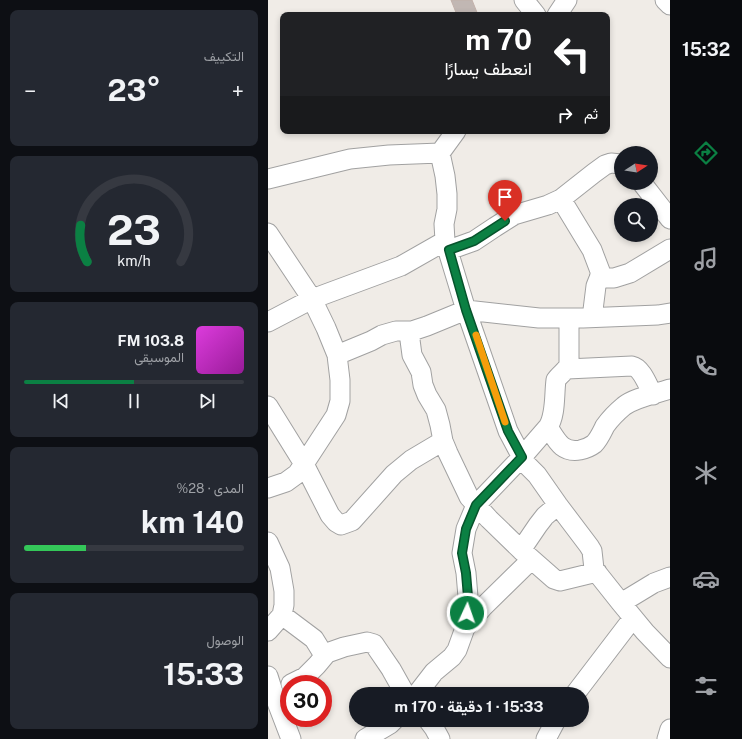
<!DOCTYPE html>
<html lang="ar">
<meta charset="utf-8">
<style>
:root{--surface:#171b24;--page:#242831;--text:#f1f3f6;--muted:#9ea1a6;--line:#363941;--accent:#0b8043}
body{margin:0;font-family:"Public Sans",Vazirmatn,sans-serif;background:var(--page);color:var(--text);direction:rtl;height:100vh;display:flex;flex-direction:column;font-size:15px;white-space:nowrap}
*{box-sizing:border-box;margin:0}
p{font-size:13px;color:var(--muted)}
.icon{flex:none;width:22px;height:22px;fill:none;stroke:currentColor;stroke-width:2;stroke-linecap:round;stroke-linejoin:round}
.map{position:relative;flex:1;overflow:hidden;direction:ltr}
.panel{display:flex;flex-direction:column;gap:10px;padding:10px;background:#0d0f14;width:268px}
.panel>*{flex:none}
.banner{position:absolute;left:12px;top:12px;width:330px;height:122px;border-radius:8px;box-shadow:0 2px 6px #0003;direction:rtl;background:#202124;color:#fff;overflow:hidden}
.needle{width:26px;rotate:78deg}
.tools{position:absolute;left:346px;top:146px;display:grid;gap:8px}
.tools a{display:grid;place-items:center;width:44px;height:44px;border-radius:50%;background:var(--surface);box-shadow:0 2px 6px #0003;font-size:20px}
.speed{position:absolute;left:12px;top:675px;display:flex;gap:8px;font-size:20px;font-weight:700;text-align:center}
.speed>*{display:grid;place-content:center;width:52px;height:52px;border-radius:50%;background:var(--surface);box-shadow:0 2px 6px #0003;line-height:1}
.speed .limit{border:6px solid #d22;background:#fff;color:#111}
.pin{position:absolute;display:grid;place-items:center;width:34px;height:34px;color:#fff;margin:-41px -17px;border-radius:50% 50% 50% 0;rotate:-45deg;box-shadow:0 0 4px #0007}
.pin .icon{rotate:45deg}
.me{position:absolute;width:44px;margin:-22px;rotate:3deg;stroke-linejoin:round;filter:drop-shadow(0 0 3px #0008)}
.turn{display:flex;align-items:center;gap:14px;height:84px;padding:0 12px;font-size:18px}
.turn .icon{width:52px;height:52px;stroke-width:2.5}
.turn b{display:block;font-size:28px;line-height:34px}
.then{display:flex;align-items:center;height:38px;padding:0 12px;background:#0003;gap:8px;font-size:15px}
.big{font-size:30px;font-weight:700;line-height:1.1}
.panel .widget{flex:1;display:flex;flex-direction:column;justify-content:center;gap:6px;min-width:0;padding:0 14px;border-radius:8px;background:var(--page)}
.panel .dial{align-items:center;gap:0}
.dial svg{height:104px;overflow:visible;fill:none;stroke:var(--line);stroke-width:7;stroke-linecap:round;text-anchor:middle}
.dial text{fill:var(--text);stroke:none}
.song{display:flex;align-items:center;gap:12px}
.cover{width:48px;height:48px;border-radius:6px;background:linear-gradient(135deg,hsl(300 70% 55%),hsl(300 70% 35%))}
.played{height:4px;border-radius:2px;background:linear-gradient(90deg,var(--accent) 50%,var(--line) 50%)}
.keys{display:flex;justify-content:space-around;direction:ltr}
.heat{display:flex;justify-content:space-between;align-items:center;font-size:22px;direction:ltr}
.charge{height:6px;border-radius:3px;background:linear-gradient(90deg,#34c759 28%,var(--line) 0)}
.trip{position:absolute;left:81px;top:687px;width:240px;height:40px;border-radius:20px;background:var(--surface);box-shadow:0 2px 6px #0003;font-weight:700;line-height:40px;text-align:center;direction:rtl}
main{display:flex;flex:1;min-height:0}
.menu{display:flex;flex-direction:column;width:72px;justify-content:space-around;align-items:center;background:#090b0e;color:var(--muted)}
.menu .icon{width:28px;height:28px}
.menu .active{color:var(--accent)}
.menu b{font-size:18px;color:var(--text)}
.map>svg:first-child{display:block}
.building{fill:#c1b7b3;stroke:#c2b1aa}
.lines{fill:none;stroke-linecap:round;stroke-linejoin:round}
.street-casing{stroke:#a1a1a1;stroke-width:21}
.street{stroke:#fff;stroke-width:19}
.route-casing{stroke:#07532c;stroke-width:10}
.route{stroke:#0b8043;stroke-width:7}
.slow{stroke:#f59e0b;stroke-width:7}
</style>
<main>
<nav class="menu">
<b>15:32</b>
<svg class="icon active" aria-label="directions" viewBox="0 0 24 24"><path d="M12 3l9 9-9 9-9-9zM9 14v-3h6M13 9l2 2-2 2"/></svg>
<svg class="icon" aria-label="music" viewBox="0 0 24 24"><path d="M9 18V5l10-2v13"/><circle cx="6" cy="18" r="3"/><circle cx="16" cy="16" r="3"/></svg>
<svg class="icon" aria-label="phone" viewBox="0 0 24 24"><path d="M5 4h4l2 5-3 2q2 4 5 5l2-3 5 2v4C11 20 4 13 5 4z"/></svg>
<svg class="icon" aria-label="climate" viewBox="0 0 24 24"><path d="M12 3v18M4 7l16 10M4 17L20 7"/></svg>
<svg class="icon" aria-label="car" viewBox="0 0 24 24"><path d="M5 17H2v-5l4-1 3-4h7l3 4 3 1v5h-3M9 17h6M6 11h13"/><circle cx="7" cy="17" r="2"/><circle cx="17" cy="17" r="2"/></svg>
<svg class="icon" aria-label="filters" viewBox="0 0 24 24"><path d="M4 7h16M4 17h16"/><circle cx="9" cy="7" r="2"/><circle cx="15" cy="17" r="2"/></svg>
</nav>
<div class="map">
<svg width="402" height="739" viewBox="0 0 402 739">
<rect width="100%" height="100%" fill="#f0ece7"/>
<path class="building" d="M 183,0 L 204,0 L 210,15 L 189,15 Z"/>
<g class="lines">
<defs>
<path id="street" d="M 256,0 L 268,15
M 397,0 L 402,5
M 289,15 L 299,0
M 188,131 L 172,153 L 177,176 L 179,194 L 179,209 L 176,224 L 177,241 L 198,310 L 240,431 L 257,463 L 269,475 L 290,505 L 321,546 L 324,551 L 326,569 L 353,603 L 377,632 L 402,658
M 0,179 L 82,159 L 121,155 L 172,153
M 374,183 L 402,219
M 293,199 L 324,250 L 332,271 L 332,276 L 328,286 L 324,318
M 0,233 L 44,299 L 58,328 L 69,355 L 72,380 L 72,401 L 68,415 L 36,464 L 29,474 L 18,482 L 0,488
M 181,250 L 206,241 L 227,227 L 246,215 L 280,205 L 293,199 L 326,173 L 337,165 L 343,163 L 353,164
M 331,278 L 346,278 L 362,273 L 402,249
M 0,322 L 44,299 L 133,266 L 177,241
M 144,331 L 142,340 L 144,355 L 153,372 L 155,385 L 159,395 L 168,410 L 172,425 L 175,441 L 180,453 L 201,497 L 221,519 L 253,550 L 286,579 L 292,581 L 329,572
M 69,355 L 103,341 L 114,335 L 128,331 L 144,331 L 159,326 L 198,310 L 271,318 L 315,318 L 390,315 L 402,313
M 299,369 L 364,366 C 374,368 380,386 385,395
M 0,406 L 36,464 L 62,515 L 68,522 L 73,525 L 84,521 L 126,474 L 143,460 L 175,441
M 280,427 C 289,441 294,453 312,450 C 317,449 322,447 326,444 C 331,439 334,432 337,426 C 342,419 350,411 356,406 C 368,397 388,394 402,389
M 0,542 L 12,568 L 16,591 L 16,605 L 14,615 L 0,631
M 253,550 L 270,525 L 277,516 L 290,505
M 353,603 L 386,583 L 402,577
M 14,615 L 46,639 L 54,652 L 59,653
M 197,628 L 200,597 L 198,573 L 194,553 L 198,529 L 208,505 L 254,457 L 280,427 C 288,415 286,395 288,380 C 291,375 298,371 301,365 L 301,318
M 0,676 L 5,692 L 23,739
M 23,684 L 37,677 L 49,665 L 59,653 L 76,647 L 99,642 L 106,644 L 110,650 L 123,669 L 137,694
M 149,694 L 166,672 L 184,657 L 189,650 L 197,628 L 215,607 L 263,560
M 307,694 L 365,618
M 160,720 L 166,728 L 172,739
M 97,739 L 122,724 L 126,720
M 278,739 L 288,720
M 399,739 L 402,729"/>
</defs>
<use href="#street" class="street-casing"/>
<use href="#street" class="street"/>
</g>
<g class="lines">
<defs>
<path id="route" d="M 199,613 L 200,597 L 198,573 L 194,553 L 198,529 L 208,505 L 254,457 L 240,431 L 198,310 L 181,250 L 206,241 L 237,221"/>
</defs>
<use href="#route" class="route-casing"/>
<use href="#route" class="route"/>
<path class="slow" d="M 208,335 L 237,422"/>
</g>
</svg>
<div class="tools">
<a><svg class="needle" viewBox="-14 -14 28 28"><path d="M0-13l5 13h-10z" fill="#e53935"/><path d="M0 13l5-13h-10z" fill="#9ea1a6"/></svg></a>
<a><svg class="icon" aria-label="search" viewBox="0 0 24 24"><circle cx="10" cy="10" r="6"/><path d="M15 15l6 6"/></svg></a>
</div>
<div class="speed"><div class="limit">30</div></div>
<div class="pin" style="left:237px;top:221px;background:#d93025"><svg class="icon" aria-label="arrive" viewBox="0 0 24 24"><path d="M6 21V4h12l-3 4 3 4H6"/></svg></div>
<svg class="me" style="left:199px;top:613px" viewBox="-20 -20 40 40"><circle r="17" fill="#0b8043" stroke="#fff" stroke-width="3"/><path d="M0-11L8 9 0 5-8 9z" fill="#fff"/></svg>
<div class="trip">15:33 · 1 دقيقة · 170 m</div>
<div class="banner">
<div class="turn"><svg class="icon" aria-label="left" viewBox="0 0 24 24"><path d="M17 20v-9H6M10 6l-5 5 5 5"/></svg><div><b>70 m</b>انعطف يسارًا</div></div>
<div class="then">ثم<svg class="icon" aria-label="right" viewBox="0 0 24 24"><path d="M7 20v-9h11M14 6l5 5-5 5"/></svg></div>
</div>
</div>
<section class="panel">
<div class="widget"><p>التكييف</p>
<div class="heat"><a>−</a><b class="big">23°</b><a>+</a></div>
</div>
<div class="widget dial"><svg viewBox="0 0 100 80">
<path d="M14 69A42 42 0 1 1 86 69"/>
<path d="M14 69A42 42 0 0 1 9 41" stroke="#0b8043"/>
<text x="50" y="56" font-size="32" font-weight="700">23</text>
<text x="50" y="72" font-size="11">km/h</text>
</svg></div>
<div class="widget">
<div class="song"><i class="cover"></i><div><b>103.8 FM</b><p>الموسيقى</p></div></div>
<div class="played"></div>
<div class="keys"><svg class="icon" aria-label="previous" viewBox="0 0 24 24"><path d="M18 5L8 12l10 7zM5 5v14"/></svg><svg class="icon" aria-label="pause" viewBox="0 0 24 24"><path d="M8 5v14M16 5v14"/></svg><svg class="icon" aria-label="next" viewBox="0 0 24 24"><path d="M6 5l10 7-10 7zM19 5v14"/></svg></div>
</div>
<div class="widget"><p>المدى · 28%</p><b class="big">140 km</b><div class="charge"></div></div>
<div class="widget"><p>الوصول</p><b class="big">15:33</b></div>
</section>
</main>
